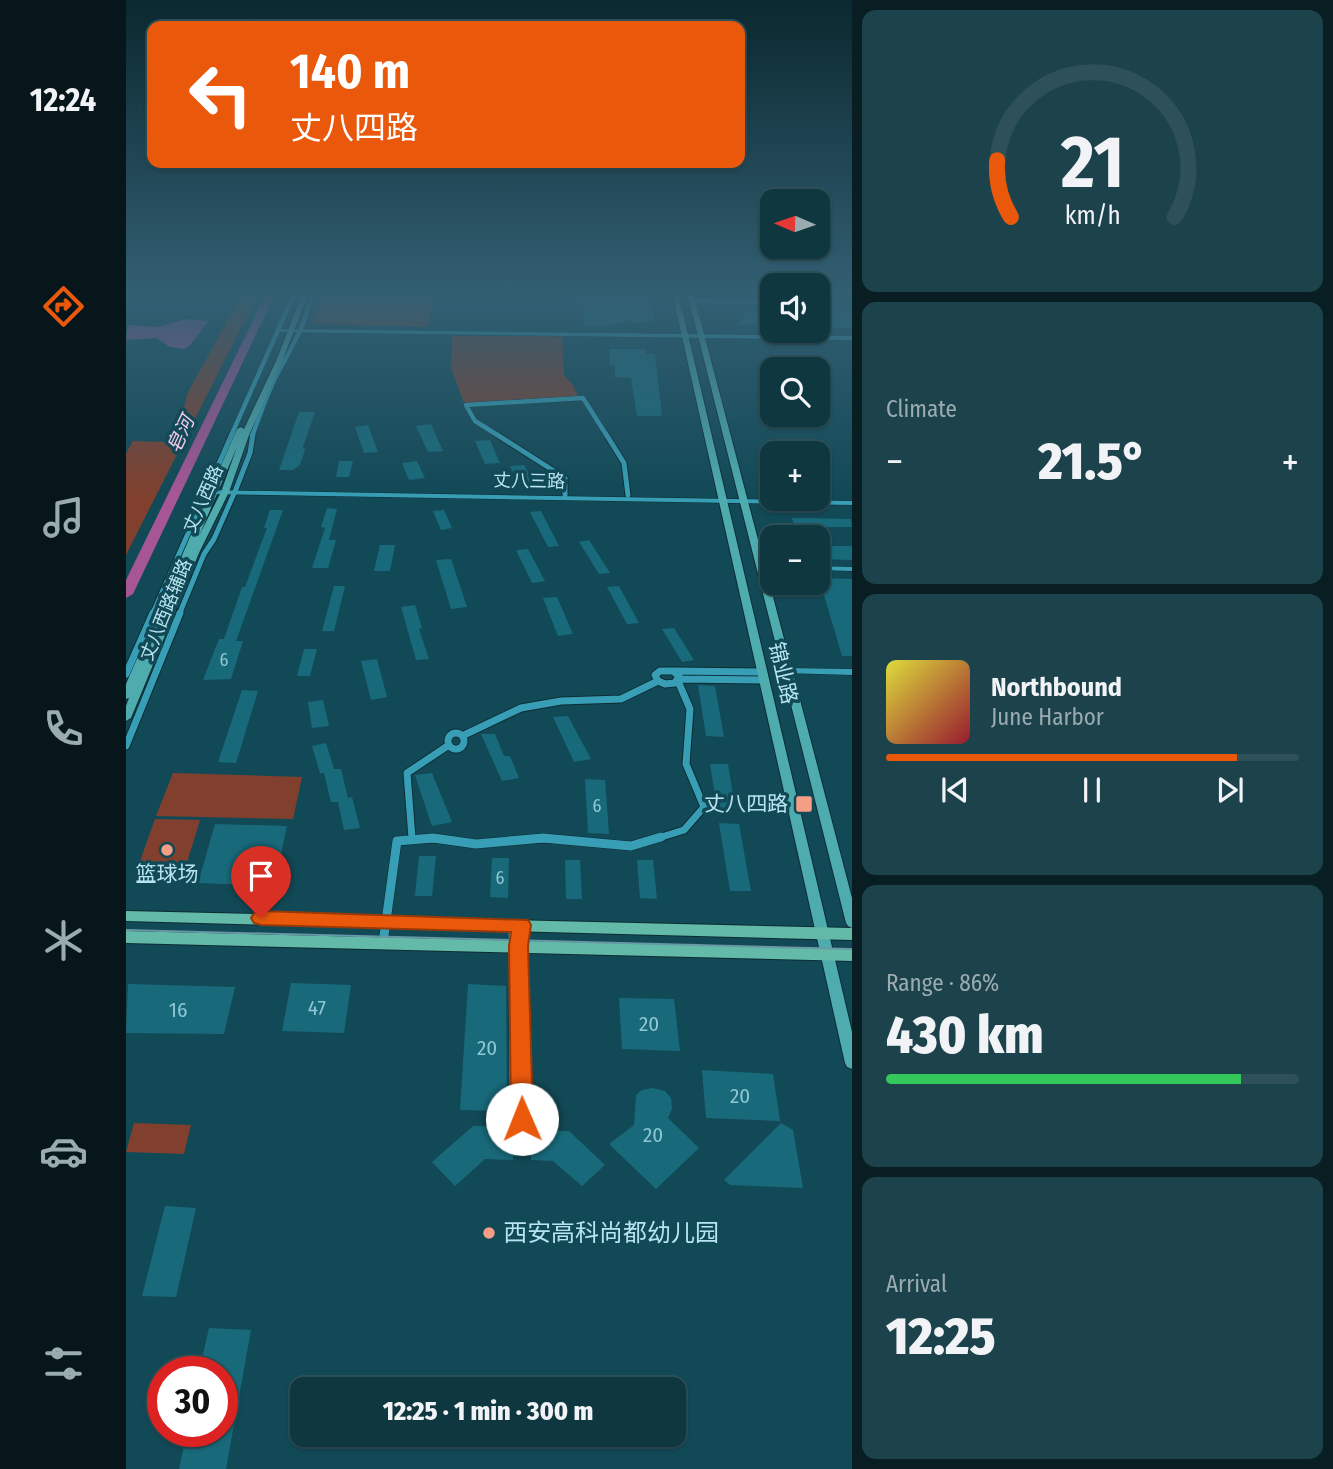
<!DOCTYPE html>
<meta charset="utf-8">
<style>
:root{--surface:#0e3740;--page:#1c424b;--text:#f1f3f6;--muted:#9bacb1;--line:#2e5159;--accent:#ea580c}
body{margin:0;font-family:"Fira Sans Condensed","Noto Sans SC",sans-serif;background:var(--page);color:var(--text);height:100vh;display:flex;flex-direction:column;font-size:26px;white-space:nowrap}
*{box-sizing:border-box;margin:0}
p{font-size:23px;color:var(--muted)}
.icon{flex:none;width:38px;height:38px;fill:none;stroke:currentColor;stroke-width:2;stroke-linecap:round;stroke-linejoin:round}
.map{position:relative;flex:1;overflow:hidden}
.side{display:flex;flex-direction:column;gap:10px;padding:10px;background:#081e23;width:481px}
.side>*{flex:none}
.hud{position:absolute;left:21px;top:21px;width:598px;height:147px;border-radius:14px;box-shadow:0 2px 5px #0004,0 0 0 2px var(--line);background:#ea580c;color:#fff;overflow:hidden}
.needle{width:46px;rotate:272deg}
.controls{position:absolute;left:634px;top:189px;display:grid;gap:14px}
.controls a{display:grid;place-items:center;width:70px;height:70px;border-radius:14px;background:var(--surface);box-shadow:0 2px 5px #0004,0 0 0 2px var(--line);font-size:35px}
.speed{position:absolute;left:21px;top:1356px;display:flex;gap:14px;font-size:35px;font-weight:700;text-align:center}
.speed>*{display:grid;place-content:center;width:91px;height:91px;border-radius:50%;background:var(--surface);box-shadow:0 2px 5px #0004,0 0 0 2px var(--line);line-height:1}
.speed .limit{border:10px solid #d22;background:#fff;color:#111}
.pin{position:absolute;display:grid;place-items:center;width:60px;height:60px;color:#fff;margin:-72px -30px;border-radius:50% 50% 50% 0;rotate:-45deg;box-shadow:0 0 7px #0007}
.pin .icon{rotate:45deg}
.me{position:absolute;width:77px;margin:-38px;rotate:359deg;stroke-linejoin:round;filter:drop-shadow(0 0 5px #0008)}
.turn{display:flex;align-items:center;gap:24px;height:147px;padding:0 28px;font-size:32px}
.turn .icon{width:91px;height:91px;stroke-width:2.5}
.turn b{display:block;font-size:49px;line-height:60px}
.big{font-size:52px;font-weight:800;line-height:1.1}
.side .card{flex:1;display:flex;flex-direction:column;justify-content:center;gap:10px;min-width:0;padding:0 24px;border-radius:14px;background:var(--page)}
.side .dial{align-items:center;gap:0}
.dial svg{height:182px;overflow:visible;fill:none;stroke:var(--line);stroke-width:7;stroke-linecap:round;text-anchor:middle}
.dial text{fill:var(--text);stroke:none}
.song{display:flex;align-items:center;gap:21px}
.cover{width:84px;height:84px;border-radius:10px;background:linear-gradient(135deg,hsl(60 70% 55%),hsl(350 70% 35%))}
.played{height:7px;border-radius:4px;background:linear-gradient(90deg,var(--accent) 85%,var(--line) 85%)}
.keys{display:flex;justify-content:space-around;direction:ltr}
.heat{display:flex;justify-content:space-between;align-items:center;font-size:38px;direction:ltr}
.charge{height:10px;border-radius:5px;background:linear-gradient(90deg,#34c759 86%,var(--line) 0)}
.trip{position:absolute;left:164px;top:1377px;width:396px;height:70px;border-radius:14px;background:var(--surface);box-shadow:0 2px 5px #0004,0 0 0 2px var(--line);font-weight:800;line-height:70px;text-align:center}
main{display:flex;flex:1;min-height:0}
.tab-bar{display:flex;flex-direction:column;width:126px;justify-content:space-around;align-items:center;background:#06161a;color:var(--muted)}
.tab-bar .icon{width:49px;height:49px}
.tab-bar .current{color:var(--accent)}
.tab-bar b{font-size:32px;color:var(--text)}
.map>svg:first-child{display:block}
.green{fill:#81402e}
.water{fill:#a75695}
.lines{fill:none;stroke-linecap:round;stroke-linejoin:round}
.river{fill:#a75695;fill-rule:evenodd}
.building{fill:#186a7b}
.minor-far4-casing{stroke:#0d2d34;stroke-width:5}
.minor-far3-casing{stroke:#0d2d34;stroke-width:7}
.minor-far2-casing{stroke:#0d2d34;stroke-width:9}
.minor-far1-casing{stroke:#0d2d34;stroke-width:10}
.minor-casing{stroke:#0d2d34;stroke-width:12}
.tertiary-casing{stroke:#0d2d34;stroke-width:1}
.secondary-casing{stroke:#0d2d34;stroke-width:2}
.primary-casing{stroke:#0d2d34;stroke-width:2}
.minor-far4{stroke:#379eb5;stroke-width:4.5}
.minor-far3{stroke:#379eb5;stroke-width:5}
.minor-far2{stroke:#379eb5;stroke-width:7}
.minor-far1{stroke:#379eb5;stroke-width:9}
.minor{stroke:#379eb5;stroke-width:10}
.tertiary{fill:#379eb5;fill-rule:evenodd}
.secondary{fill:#4eacae;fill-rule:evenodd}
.primary{fill:#64baa8;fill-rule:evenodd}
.tram{stroke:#6698a5;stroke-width:2}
.route{fill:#ea580c;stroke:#983908;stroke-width:2}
.poi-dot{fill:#f49e86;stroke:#124956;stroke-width:2.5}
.labels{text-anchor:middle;stroke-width:7;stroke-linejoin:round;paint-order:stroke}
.far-street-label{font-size:18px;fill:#b7e4f0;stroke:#124956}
.number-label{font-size:18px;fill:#8fc6d3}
.far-water-label{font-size:19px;font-style:italic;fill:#f9ccec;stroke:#124956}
.street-label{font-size:21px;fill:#b7e4f0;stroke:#124956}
.poi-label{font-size:21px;fill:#b7e4f0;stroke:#124956;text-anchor:end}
.near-number-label{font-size:21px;fill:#8fc6d3}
.near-poi-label{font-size:24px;fill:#b7e4f0;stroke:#124956;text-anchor:start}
</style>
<main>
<nav class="tab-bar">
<b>12:24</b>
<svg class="icon current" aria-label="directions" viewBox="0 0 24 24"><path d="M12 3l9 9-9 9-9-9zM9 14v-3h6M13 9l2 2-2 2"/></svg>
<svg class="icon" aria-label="music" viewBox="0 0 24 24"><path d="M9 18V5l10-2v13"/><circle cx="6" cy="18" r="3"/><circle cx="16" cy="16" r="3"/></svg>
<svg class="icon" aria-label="phone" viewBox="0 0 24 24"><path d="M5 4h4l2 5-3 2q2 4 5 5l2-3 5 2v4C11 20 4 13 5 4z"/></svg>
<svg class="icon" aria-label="climate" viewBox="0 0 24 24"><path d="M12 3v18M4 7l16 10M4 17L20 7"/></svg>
<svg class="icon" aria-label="car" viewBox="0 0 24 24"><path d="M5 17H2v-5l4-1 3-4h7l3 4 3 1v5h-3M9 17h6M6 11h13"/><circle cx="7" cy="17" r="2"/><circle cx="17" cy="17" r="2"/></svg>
<svg class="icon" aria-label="filters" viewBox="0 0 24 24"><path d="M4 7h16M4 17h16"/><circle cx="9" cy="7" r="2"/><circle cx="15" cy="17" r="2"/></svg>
</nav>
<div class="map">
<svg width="726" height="1469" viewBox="0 0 726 1469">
<rect width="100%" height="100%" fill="#124956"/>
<path class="green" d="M 117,292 L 133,292 L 0,555 L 0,453 L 7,441 L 39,442 L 58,408 L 61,394 Z
M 193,292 L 308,292 L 302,327 L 186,324 L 193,304 L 191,299 Z
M 326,336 L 436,336 L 438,375 L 447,385 L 452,396 C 414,400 376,399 338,403 L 325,368 Z
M 47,773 L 176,777 L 167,819 L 30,816 Z
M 29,819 L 74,820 L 55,882 L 7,881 Z
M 8,1123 L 65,1125 L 58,1154 L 0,1152 Z"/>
<path class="water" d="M 60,319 L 83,321 C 74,331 69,341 59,349 L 44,347 L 31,338 L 0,340 L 2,325 L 32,327 Z"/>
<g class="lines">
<path class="river" d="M 141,292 L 150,292 L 7,594 L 0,598 L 0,580 Z"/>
</g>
<path class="building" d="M 424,292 L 522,292 L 528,321 L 505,323 L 505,319 L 483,326 L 459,326 L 455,299 L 424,299 Z
M 625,307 L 646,307 L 646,325 L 638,323 L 610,326 Z
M 720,308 L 726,309 L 726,328 L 691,327 L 691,310 Z
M 483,349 L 519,349 L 520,354 L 529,354 L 536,416 L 511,416 L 505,378 L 489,377 L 489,365 L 484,365 Z
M 173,412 L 189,412 L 177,447 L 179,450 L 174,465 L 167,470 L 153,470 Z
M 305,424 L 317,451 L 302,452 L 290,426 Z
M 242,425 L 252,452 L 238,453 L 229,427 Z
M 364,440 L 374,463 L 359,464 L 349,441 Z
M 213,461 L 227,461 L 223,477 L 210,477 Z
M 291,461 L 299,478 L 283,480 L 276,463 Z
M 398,465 L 408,483 L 393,484 L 384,466 Z
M 201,508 L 211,509 L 203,540 L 210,540 L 202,568 L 186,568 L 199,528 L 195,527 Z
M 144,510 L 157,510 L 110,641 L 117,641 L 105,679 L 77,680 L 93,639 L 98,639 L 116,587 L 119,587 L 141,528 L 138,528 Z
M 318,510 L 326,528 L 315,530 L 307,511 Z
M 415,511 L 433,546 L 422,547 L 404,512 Z
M 666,518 L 725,519 L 726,527 L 693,527 L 700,546 L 726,546 L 726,560 L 691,559 L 691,537 L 672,537 Z
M 463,540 L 484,573 L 473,574 L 453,542 Z
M 254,545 L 269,545 L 264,571 L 248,571 Z
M 402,549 L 419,581 L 406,583 L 390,550 Z
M 325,559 L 341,607 L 325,609 L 310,560 Z
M 693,578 L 726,579 L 726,656 L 716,656 Z
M 208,586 L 219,586 L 208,631 L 196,631 Z
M 493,586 L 513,623 L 501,624 L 481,587 Z
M 431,597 L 447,634 L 432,636 L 417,598 Z
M 289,605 L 296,628 L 293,629 L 303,659 L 290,660 L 275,607 Z
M 548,628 L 568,660 L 556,662 L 536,629 Z
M 178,649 L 191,649 L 184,676 L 171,676 Z
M 251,659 L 261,697 L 245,700 L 235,661 Z
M 572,685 L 589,686 L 598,737 L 580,736 Z
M 116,690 L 132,691 L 110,763 L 92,762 Z
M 197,700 L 203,726 L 186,728 L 182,702 Z
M 442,716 L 465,759 L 448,762 L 427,717 Z
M 355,734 L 369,734 L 378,756 L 384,756 L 393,778 L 376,781 Z
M 200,743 L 208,769 L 215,769 L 222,798 L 226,797 L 234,828 L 218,830 L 212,802 L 205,802 L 198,773 L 194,773 L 186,746 Z
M 584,764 L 602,764 L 609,808 L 591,808 Z
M 306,773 L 326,822 L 306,826 L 289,775 Z
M 459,779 L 479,780 L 483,834 L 462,833 Z
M 593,823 L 613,824 L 625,891 L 604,891 Z
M 89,824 L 161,826 L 148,886 L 72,883 Z
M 293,856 L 310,856 L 306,896 L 289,896 Z
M 366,858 L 383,858 L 382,898 L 364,897 Z
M 439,860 L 454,860 L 456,899 L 440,899 Z
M 511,860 L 527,860 L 531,899 L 514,898 Z
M 165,983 L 225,985 L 218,1033 L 156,1031 Z
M 2,984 L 109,987 L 98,1034 L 0,1033 Z
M 342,984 L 380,986 L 381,1111 L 334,1110 Z
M 493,998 L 548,999 L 554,1051 L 496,1049 Z
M 576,1070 L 647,1074 L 654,1121 L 580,1118 Z
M 527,1088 L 539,1091 L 545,1098 L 546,1109 L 542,1118 L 573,1148 L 530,1189 L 483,1144 L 508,1125 L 510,1095 L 516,1090 Z
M 655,1123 L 667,1130 L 677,1188 L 604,1185 L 598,1180 Z
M 347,1126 L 387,1127 L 387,1160 L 359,1159 L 329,1186 L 306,1162 Z
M 405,1130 L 443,1131 L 479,1165 L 456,1186 L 427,1161 L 405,1160 Z
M 39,1206 L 70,1208 L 50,1297 L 16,1296 Z
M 83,1328 L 125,1330 L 100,1469 L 53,1469 L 61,1432 L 96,1432 L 96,1372 L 73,1372 Z"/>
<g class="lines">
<defs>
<path id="minor-far4" d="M 566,301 L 646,302
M 105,436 L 169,292
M 126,436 C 135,414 142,389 154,369 C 167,345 182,319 186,292
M 373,436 L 349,421 L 340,405 L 457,398 L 481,436"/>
<path id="minor-far3" d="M 370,434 L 439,478 L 439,495
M 480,434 L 498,463 L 502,495
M 26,615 L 106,434
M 53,615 L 78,554 L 88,539 L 110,489 L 124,453 L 127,434"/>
<path id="minor-far2" d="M 534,671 L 547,671 L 553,676 L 549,683 L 539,684 L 532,681 L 529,675 Z
M 548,671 L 635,672
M 0,674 L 27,613
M 554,679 L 637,680
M322 741a8 8 0 1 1 16 0a8 8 0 1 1-16 0Z
M 336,736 L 395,708 L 435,701 L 495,699 L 532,681
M 0,746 L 54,613
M 286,838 L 281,773 L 323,745
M 298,839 L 312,839
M 409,839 L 425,839
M 529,839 L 558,830 L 578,807 L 560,764 L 564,709 L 552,681"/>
<path id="minor-far1" d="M 387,925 L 388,1118 L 392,1119
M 395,925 L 392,946 L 396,1119
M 257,943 L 271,841 L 307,838 L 350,844 L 417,838 L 505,846 L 535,837"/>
<path id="minor" d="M 388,1117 L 396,1120 L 396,1117"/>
<path id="tertiary" d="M 152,329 L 726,336 L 726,340 L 150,332 L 149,331 Z
M 78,490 L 726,501 L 726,505 L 81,494 L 78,494 Z
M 691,566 L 726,567 L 726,571 L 691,570 Z
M 660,668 L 726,669 L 726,675 L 657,673 L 655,671 Z"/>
<path id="secondary" d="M 177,292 L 183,292 L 157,359 L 123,435 L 103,492 L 73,553 L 5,718 L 0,721 L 0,706 L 3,698 L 0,699 L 0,684 L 111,429 L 115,427 L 118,429 L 151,359 ZM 111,447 L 95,492 L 73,536 Z
M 546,292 L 552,292 L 726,1032 L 726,1069 L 721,1067 L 719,1063 Z
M 561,292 L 567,292 L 726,898 L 726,928 L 722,926 L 720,923 Z"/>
<path id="primary" d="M 0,911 L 726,928 L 726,940 L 0,921 Z
M 0,931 L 726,949 L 726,961 L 0,943 Z"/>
</defs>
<use href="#minor-far4" class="minor-far4-casing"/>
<use href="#minor-far3" class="minor-far3-casing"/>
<use href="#minor-far2" class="minor-far2-casing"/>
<use href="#minor-far1" class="minor-far1-casing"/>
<use href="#minor" class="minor-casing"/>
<use href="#tertiary" class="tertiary-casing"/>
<use href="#secondary" class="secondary-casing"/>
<use href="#primary" class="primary-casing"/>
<use href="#minor-far4" class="minor-far4"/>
<use href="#minor-far3" class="minor-far3"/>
<use href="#minor-far2" class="minor-far2"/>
<use href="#minor-far1" class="minor-far1"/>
<use href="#minor" class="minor"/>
<use href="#tertiary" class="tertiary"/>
<use href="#secondary" class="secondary"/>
<use href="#primary" class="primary"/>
<path class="tram" d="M 0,930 L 726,949"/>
</g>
<linearGradient id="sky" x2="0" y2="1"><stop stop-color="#0a282f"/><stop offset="0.59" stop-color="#335f73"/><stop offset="1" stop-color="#335f73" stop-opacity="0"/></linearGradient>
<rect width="726" height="498" fill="url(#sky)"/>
<path class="route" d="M 135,911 L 402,920 L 405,925 L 402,946 L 407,1119 L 404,1126 L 396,1129 L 388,1126 L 385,1119 L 383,946 L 385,932 L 135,925 L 128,923 L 125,918 L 128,913 Z"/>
<g class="poi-dot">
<rect x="669" y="795" width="18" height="18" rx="3.5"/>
<circle cx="41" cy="850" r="7"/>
<circle cx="363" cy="1233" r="7"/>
</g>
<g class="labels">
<g class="far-street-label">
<text transform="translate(403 481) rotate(1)" y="6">丈八三路</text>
<text transform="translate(77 499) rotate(-66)" y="6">丈八西路</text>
<text transform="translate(40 610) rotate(-68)" y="6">丈八西路辅路</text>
</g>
<g class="number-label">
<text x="98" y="666">6</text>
<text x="471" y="812">6</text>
<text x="374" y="884">6</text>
</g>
<g class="far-water-label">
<text transform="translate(54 434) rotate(-64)" y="7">皂河</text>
</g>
<g class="street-label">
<text transform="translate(657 673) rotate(77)" y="7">锦业路</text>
</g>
<g class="poi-label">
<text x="662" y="811">丈八四路</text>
<text x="41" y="881" text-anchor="middle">篮球场</text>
</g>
<g class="near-number-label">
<text x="191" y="1015">47</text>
<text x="52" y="1017">16</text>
<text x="523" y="1031">20</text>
<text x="361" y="1055">20</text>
<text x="614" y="1103">20</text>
<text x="527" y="1142">20</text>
</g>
<g class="near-poi-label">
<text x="377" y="1241">西安高科尚都幼儿园</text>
</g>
</g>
</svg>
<div class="controls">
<a><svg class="needle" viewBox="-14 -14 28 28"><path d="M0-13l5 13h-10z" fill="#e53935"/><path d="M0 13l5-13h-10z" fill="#9bacb1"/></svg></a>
<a><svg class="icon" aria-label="sound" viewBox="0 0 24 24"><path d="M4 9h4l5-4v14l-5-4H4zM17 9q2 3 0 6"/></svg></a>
<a><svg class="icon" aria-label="search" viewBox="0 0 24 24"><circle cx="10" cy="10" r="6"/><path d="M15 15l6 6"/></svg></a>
<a>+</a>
<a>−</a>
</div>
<div class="speed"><div class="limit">30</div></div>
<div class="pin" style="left:135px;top:918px;background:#d93025"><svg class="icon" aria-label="arrive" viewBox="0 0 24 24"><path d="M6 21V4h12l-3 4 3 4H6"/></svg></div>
<svg class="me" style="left:396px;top:1119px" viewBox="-20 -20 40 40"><circle r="19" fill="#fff"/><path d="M0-13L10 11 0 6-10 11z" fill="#ea580c"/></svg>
<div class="trip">12:25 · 1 min · 300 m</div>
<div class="hud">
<div class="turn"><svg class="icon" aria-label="left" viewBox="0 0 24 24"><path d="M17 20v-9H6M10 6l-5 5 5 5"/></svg><div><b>140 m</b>丈八四路</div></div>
</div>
</div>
<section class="side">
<div class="card dial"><svg viewBox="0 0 100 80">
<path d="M14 69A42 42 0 1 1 86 69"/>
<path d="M14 69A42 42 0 0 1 8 44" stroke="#ea580c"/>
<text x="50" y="56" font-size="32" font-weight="700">21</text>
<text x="50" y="72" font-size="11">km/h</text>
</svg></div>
<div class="card"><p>Climate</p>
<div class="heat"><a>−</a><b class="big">21.5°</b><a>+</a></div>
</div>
<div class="card">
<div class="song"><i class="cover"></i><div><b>Northbound</b><p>June Harbor</p></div></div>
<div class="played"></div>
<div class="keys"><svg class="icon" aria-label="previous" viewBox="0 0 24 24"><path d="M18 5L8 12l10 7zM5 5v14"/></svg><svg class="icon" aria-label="pause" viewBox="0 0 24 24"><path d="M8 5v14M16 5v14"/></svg><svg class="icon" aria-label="next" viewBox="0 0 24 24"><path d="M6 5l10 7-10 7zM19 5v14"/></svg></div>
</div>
<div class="card"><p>Range · 86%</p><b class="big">430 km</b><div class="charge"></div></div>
<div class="card"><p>Arrival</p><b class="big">12:25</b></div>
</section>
</main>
